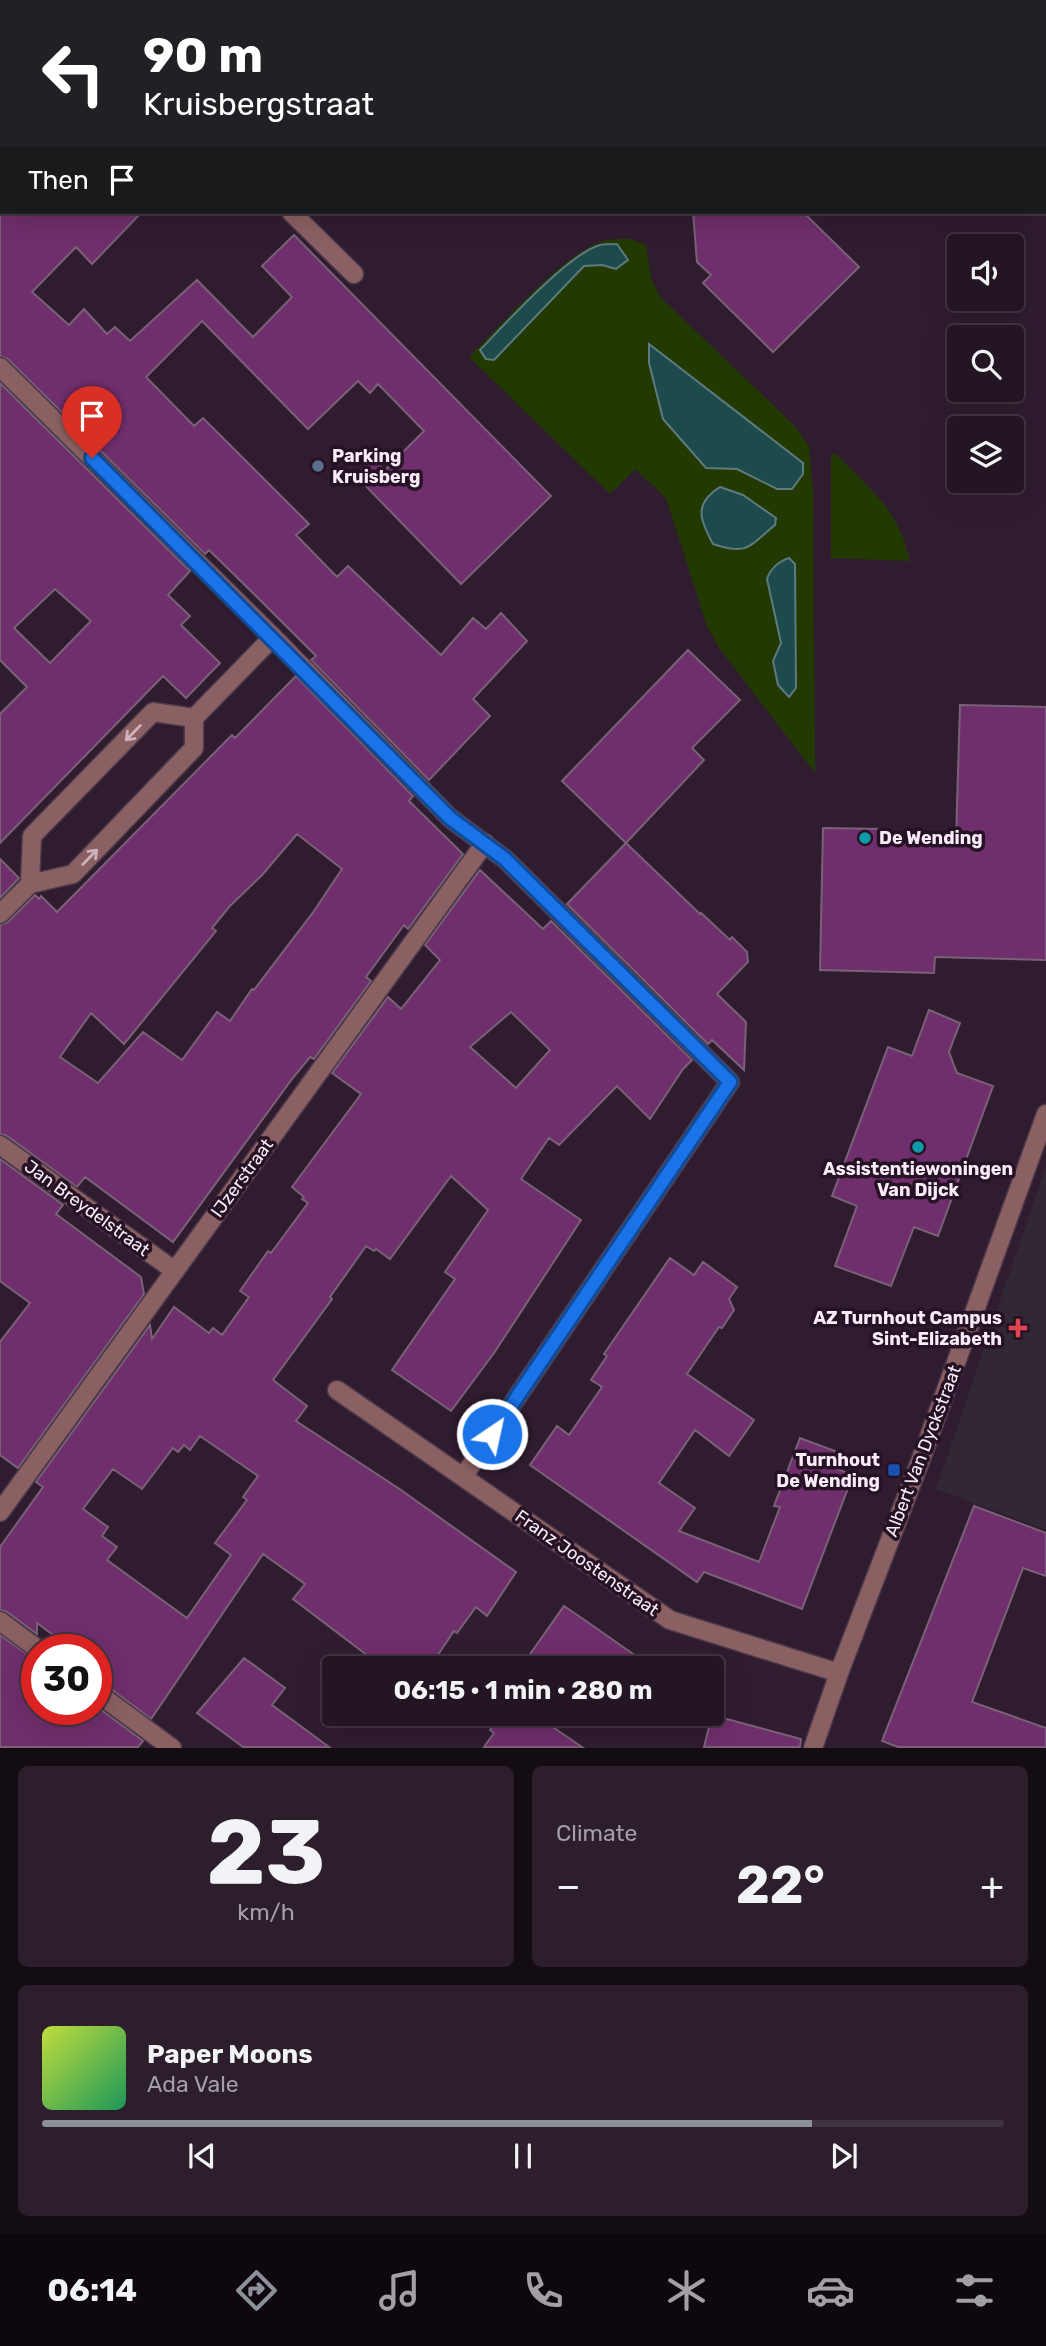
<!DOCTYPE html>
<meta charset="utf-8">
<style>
:root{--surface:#241523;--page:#2c1e2b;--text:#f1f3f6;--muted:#a39fa6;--line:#413441;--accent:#8c9099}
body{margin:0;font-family:Rubik,sans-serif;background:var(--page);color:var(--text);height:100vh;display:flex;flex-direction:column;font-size:26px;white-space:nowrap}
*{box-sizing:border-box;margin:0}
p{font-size:23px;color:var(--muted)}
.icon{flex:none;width:38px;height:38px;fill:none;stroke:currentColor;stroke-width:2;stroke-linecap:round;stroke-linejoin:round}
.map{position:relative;height:1748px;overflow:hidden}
.details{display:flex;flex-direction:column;gap:18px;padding:18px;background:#140c13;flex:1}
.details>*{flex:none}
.guide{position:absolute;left:0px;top:0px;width:1046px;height:214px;box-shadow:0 7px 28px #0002,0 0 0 2px var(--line);background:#202124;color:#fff;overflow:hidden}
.tools{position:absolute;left:947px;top:234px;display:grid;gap:14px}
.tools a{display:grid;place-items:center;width:77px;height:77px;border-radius:7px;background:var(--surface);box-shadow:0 7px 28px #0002,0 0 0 2px var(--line);font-size:35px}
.speed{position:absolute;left:21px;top:1634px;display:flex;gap:14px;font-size:35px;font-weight:700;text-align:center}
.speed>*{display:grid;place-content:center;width:91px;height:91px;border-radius:50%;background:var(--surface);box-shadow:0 7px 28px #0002,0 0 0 2px var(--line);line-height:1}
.speed .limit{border:10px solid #d22;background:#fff;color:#111}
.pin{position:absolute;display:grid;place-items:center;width:60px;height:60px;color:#fff;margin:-72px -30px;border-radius:50% 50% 50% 0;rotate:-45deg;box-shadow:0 0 7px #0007}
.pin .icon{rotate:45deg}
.me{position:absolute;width:77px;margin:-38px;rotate:34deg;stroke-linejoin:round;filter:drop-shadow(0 0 5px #0008)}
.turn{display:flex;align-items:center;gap:24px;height:147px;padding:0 28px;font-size:32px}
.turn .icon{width:91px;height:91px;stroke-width:2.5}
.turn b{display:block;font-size:49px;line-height:60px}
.then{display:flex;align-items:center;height:66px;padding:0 28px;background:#0003;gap:14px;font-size:26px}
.big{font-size:52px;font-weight:700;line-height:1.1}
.details .tile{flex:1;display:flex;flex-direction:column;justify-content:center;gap:10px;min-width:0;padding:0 24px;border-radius:10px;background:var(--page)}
.details .dial{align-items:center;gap:0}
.dial b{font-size:91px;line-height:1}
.song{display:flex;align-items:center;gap:21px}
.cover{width:84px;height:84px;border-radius:10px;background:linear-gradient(135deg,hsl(70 70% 55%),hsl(150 70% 35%))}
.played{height:7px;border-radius:4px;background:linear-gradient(90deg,var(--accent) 80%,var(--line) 80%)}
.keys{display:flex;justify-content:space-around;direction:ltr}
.heat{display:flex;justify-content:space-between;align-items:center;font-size:38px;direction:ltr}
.details .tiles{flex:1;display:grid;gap:18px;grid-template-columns:1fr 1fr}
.tile:last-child{grid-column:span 2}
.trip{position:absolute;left:322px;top:1656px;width:402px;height:70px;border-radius:7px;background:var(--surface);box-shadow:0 7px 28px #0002,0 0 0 2px var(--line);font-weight:700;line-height:70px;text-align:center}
.tab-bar{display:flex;height:112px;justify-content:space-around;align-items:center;background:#0e080e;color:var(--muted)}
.tab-bar .icon{width:49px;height:49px}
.tab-bar .selected{color:var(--accent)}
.tab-bar b{font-size:32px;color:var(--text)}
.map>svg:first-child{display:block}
.medical{fill:#322735}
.green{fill:#223a01}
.water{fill:#1d4a4b;stroke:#5f7a7f;stroke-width:2}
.building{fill:#6f2e6c;stroke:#796177;stroke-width:2;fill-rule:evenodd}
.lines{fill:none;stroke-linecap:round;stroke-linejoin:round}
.service-casing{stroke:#4c394b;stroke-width:19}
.minor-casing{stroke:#4c394b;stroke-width:21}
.tertiary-casing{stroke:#4c394b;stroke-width:21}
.service{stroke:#8b6062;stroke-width:16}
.minor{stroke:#8b6062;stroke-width:18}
.tertiary{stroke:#8b6062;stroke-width:18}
.oneway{stroke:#ceb3bc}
.route-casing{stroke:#114b97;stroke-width:18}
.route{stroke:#1a73e8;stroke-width:12}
.service-dot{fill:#5c6f8a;stroke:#261225;stroke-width:2.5}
.culture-dot{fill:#0f9aa8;stroke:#261225;stroke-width:2.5}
.health-dot{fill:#e0444e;stroke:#261225;stroke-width:2.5}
.transit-dot{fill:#1a4fb4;stroke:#261225;stroke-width:2.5}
.labels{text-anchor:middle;stroke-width:7;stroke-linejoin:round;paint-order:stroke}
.poi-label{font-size:18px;font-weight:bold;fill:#faebf8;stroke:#261225;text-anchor:start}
.street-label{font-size:18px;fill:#faebf8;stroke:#261225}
</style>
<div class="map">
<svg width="1046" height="1748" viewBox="0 0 1046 1748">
<rect width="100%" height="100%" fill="#301c2f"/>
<path class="medical" d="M 1046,1166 L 1046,1530 L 936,1489 Z"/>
<path class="green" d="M 630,239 L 646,245 L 651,277 L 659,296 L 794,425 L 809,446 L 813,491 L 815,773 L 719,648 L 707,626 L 666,498 L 635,469 L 610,494 L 469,357 C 501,325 562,255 603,241 C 611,239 621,239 630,239 Z
M 835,453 C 870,488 899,511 910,561 L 831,558 L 831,456 Z"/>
<path class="water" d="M 617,244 L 628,260 L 616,269 L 602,265 L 584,266 L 494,360 L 486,359 L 480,350 C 505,324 568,254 600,245 C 605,244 611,244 617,244 Z
M 649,344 L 803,463 L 803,474 L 792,489 L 777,489 L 737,469 L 706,468 L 663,419 L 649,363 Z
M 720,487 L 743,495 L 776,518 L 775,525 C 749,546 748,556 713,544 C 700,520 693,504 720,487 Z
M 789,558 L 795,564 L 796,688 L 789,697 L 778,685 L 773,661 L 781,643 L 767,579 C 770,569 779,561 789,558 Z"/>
<path class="building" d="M 0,212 L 142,212 L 92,264 L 76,247 L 32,292 L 69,325 L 84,309 L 107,334 L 115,327 L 130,341 L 197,280 L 253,337 L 292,297 L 262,266 L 294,235 L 551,496 L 461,584 L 356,476 L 372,458 L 385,470 L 424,431 L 378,384 L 370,393 L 358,381 L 308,429 L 202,321 L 146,377 L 194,426 L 203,418 L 309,524 L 296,535 L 337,577 L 348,566 L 441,655 L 473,618 L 486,629 L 501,613 L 527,641 L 473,699 L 490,716 L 429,780 L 311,660 L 316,656 L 256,596 L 209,550 L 205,554 L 8,359 L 0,356 Z
M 693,212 L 803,212 L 859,267 L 773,352 L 703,283 L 711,275 L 697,262 Z
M 0,383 L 190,571 L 168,595 L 190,616 L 181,625 L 220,663 L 186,698 L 163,676 L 0,843 L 0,714 L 27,687 L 0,660 ZM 55,589 L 91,621 L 50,663 L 14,628 Z
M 688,650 L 740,700 L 692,748 L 704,760 L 626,843 L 562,781 Z
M 296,676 L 413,796 L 409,801 L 463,854 L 408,929 L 404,925 L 366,977 L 371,981 L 314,1059 L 310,1057 L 292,1079 L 173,1242 L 85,1177 L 77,1187 L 7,1136 L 0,1134 L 0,925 L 8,922 L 35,895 L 39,899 L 41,896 L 57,912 L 232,735 L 235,738 ZM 297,834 L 342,869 L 314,911 L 254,990 L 252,989 L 230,1021 L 217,1012 L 182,1060 L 143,1032 L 98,1083 L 60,1057 L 91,1013 L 124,1044 L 216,931 L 212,928 L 229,907 L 263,874 Z
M 960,705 L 1046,707 L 1046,960 L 935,957 L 934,973 L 820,970 L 823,828 L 884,829 L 883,838 L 956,840 Z
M 626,843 L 700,914 L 701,913 L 730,940 L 732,937 L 747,952 L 748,962 L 717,994 L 746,1022 L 744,1070 L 712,1040 L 708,1044 L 567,904 Z
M 0,859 L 19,878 L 0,898 Z
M 480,870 L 543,929 L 551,921 L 692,1060 L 683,1069 L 650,1119 L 617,1086 L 559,1145 L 549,1138 L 521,1179 L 581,1220 L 494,1353 L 451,1411 L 392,1370 L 455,1279 L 445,1272 L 488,1210 L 451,1176 L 390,1259 L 376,1249 L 374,1251 L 366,1246 L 330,1297 L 332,1299 L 273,1380 L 307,1406 L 296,1421 L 401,1490 L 516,1572 L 487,1616 L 476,1607 L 457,1633 L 454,1631 L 429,1668 L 384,1668 L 293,1599 L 305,1584 L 263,1554 L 151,1719 L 103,1683 L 96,1681 L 96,1650 L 73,1650 L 37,1623 L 37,1634 L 7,1612 L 0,1610 L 0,1547 L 43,1487 L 36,1482 L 150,1325 L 152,1339 L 174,1307 L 209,1333 L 213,1328 L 222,1335 L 249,1297 L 240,1291 L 268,1251 L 271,1253 L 308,1203 L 302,1199 L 304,1197 L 292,1187 L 361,1094 L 332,1073 L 388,997 L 401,1009 L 440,960 L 425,945 ZM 511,1012 L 550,1050 L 516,1088 L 470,1047 ZM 200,1436 L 258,1476 L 243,1497 L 247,1500 L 215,1543 L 231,1555 L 187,1618 L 107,1560 L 117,1547 L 102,1536 L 108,1527 L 83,1509 L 113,1469 L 142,1489 L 173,1448 L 178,1452 L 184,1445 L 190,1450 Z
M 929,1010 L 960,1023 L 949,1052 L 957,1073 L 993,1086 L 938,1236 L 914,1227 L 891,1286 L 835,1266 L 857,1206 L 832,1196 L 888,1047 L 912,1056 Z
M 0,1159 L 63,1205 L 56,1214 L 141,1277 L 144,1294 L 18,1468 L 0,1455 L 0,1342 L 30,1303 L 0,1281 Z
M 670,1258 L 694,1275 L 703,1262 L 737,1287 L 729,1299 L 734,1310 L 722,1328 L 719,1327 L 687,1374 L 754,1420 L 729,1456 L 695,1430 L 659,1483 L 695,1508 L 679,1531 L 759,1562 L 780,1507 L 774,1506 L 800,1438 L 835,1451 L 829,1466 L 853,1475 L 802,1609 L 704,1572 L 697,1582 L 530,1465 L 557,1426 L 569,1435 L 602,1387 L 591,1380 L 607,1356 L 604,1354 Z
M 974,1506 L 1046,1533 L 1046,1576 L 1023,1568 L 972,1702 L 1046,1728 L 1046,1747 L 898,1747 L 882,1741 Z
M 564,1606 L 586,1621 L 653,1668 L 544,1668 L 528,1657 Z
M 0,1635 L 37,1661 L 37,1710 L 96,1710 L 96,1706 L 143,1741 L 138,1747 L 0,1747 Z
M 244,1658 L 285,1688 L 272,1705 L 329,1747 L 243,1747 L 197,1713 Z
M 503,1713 L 532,1713 L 582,1747 L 484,1747 L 494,1733 L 490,1730 Z
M 712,1715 L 801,1739 L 800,1747 L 704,1747 Z"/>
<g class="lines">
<defs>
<path id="service" d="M 896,0 L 898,2"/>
<path id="minor" d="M 300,2 L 302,0
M 1045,126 L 1046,125
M 291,212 L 354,274
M 0,367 L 273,637 L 450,818 L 505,859 L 730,1082 L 463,1477 L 670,1620 L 839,1673
M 194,718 L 273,637
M 0,914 L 30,884 L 73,874 L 194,748 L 194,718 L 153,712 L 32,836 L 30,884
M 0,1145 L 175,1271
M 337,1390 L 463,1477
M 0,1512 L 485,843
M 0,1621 L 39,1650
M 96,1692 L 172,1748
M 813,1748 L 839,1673 L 924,1451 L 1046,1114"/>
<path id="tertiary" d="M 15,2 L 17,0
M 0,16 L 2,14"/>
</defs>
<use href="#service" class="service-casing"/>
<use href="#minor" class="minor-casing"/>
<use href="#tertiary" class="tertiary-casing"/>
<use href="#service" class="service"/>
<use href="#minor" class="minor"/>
<use href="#tertiary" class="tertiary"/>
</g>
<defs><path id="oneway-shaft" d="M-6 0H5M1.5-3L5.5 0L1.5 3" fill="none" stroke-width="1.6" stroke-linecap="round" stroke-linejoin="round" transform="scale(1.75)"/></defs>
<g class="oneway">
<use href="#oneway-shaft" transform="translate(133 733) rotate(134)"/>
<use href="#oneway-shaft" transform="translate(90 857) rotate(-46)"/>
</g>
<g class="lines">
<defs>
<path id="route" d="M 92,458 L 450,818 L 505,859 L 730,1082 L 492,1434"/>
</defs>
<use href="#route" class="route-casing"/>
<use href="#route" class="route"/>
</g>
<circle class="service-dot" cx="318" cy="466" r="7"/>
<g class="culture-dot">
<circle cx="865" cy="838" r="7"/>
<circle cx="918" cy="1147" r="7"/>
</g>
<path class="health-dot" d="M1014.5 1317.5h7v7h7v7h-7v7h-7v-7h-7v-7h7z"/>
<rect class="transit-dot" x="887" y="1463" width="14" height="14" rx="3.5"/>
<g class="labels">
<g class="poi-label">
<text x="332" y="462">Parking<tspan x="332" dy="21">Kruisberg</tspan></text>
<text x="879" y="844">De Wending</text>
<text x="918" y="1175" text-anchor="middle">Assistentiewoningen<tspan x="918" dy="21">Van Dijck</tspan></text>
<text x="1002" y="1324" text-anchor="end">AZ Turnhout Campus<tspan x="1002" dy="21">Sint-Elizabeth</tspan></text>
<text x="880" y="1466" text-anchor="end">Turnhout<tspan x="880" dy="21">De Wending</tspan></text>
</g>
<g class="street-label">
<text transform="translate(242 1178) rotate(-54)" y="6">IJzerstraat</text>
<text transform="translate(87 1208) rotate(36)" y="6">Jan Breydelstraat</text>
<text transform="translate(923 1451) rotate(-69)" y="6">Albert Van Dyckstraat</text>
<text transform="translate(587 1563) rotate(35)" y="6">Franz Joostenstraat</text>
</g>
</g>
</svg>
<div class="tools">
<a><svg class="icon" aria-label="sound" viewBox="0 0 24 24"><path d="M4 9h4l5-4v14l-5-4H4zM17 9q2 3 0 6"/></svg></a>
<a><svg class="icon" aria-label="search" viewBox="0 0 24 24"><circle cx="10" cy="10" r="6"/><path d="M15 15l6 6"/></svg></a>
<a><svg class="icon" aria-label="layers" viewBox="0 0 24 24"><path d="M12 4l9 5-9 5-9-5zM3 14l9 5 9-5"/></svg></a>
</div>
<div class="speed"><div class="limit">30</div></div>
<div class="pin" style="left:92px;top:458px;background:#d93025"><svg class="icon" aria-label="arrive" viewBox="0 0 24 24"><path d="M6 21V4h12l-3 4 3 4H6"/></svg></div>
<svg class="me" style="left:492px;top:1434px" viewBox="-20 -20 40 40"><circle r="17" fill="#1a73e8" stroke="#fff" stroke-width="3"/><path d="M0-11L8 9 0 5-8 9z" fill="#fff"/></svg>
<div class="trip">06:15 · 1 min · 280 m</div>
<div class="guide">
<div class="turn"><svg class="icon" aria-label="left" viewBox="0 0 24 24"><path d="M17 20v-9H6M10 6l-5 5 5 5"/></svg><div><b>90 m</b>Kruisbergstraat</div></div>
<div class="then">Then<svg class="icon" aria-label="arrive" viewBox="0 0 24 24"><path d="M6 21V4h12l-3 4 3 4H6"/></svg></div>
</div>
</div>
<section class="details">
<div class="tiles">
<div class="tile dial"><b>23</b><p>km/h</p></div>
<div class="tile"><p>Climate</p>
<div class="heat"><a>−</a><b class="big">22°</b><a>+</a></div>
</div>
<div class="tile">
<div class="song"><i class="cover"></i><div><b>Paper Moons</b><p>Ada Vale</p></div></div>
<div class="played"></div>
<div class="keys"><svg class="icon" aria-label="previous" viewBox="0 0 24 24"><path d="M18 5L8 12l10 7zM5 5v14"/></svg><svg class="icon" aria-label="pause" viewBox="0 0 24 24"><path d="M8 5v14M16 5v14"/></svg><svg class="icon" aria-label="next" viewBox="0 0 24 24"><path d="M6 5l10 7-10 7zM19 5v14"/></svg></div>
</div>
</div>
</section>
<nav class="tab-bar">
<b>06:14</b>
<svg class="icon selected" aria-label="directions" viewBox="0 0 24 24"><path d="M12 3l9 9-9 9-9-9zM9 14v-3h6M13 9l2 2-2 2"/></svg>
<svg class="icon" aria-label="music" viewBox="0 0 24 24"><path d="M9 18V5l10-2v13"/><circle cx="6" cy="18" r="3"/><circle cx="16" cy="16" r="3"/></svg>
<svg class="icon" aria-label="phone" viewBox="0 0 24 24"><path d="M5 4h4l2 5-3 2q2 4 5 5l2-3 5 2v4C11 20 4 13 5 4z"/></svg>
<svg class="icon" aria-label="climate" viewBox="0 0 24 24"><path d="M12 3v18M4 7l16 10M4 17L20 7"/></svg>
<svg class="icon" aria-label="car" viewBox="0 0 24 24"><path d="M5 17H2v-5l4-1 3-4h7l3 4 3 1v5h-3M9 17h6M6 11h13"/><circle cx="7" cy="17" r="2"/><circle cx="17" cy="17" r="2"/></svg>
<svg class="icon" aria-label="filters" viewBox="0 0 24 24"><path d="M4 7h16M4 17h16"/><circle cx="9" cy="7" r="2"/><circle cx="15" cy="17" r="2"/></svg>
</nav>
